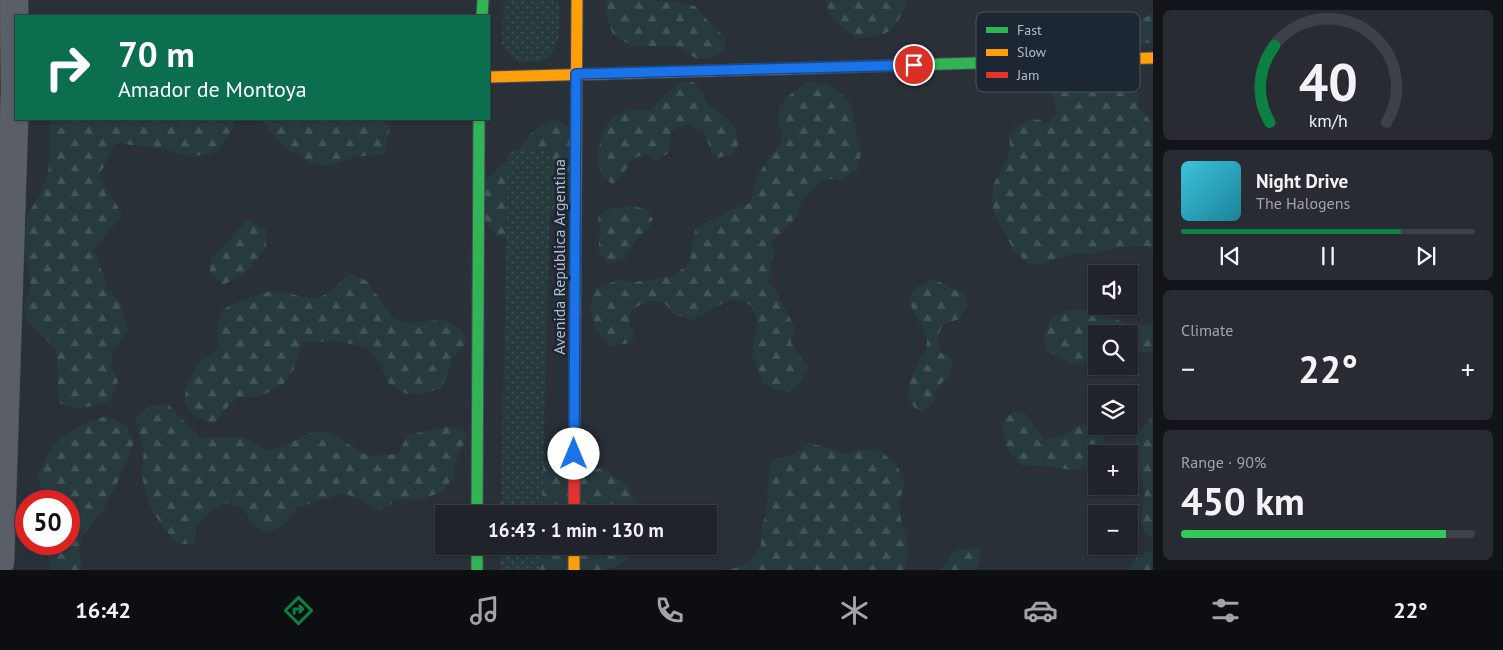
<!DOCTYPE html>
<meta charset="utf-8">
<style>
:root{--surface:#20242a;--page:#282c32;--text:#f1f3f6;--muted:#a2a4a8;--line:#3d4147;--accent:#0b8043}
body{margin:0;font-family:"PT Sans",sans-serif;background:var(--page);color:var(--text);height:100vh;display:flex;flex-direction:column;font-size:19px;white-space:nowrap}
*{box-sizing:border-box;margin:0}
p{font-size:16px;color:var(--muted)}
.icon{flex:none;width:28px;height:28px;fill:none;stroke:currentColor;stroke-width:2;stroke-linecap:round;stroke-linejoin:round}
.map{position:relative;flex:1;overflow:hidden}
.details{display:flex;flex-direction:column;gap:10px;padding:10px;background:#121417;width:350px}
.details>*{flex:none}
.hud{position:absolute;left:15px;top:15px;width:475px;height:105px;border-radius:0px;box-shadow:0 1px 4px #0004,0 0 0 1px var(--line);background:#0b6e4f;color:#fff;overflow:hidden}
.tools{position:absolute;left:1088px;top:265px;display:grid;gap:10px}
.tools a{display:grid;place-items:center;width:50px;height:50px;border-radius:0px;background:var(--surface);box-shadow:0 1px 4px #0004,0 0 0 1px var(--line);font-size:25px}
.speed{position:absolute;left:15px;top:490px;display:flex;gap:10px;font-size:25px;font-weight:700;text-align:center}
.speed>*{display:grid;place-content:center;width:65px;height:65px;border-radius:50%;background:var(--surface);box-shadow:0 1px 4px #0004,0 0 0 1px var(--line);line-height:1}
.speed .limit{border:8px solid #d22;background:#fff;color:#111}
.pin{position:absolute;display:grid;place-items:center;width:42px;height:42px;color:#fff;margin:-21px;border:2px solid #fff;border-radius:50%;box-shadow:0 1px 5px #0007}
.me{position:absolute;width:55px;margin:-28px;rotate:0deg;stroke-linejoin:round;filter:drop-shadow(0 0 4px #0008)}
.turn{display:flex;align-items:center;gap:18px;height:105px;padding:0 20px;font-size:22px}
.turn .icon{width:65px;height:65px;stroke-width:2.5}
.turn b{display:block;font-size:35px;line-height:42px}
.big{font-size:38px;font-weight:700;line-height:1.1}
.details .tile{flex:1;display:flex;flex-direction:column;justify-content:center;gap:8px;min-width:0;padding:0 18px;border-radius:8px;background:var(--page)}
.details .dial{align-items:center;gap:0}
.dial svg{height:130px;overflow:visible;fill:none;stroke:var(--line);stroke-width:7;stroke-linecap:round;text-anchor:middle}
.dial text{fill:var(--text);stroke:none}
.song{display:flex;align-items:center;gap:15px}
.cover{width:60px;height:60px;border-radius:8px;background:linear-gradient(135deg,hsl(190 70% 55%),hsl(190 70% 35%))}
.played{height:5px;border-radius:2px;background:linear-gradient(90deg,var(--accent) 75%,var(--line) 75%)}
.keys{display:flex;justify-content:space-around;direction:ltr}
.heat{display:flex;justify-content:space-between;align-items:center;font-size:28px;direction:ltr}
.charge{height:8px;border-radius:4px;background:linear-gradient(90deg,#34c759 90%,var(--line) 0)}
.trip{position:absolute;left:435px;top:505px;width:282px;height:50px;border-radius:0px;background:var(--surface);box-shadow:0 1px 4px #0004,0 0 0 1px var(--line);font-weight:700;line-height:50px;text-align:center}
.menu{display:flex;height:80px;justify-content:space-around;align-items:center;background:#0d0e11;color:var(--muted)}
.menu .icon{width:35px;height:35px}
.menu .selected{color:var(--accent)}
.menu b{font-size:22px;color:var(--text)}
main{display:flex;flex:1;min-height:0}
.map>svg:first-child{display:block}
.forest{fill:url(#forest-firs)}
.park{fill:url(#park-dots)}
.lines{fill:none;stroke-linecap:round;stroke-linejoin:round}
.street-casing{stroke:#484c55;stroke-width:29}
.fast-casing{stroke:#484c55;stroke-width:13}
.slow-casing{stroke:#484c55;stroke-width:13}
.jam-casing{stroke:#484c55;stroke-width:13}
.street{stroke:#5a5e66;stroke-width:28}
.fast{stroke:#30b455;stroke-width:11}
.slow{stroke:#ff9f0a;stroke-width:11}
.jam{stroke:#e5322d;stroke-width:11}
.route-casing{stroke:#114b97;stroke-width:12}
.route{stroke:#1a73e8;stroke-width:9}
.labels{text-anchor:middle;stroke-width:5;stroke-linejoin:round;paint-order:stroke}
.street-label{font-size:16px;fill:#b4bcc9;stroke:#1d2633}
.key{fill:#1d2633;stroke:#4a5360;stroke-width:1}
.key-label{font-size:14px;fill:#b4bcc9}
</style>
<main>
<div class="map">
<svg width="1153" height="570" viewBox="0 0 1153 570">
<defs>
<pattern id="forest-firs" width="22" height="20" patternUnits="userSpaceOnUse" patternTransform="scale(1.25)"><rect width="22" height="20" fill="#273a3e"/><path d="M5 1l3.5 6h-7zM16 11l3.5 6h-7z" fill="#445559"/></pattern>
<pattern id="park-dots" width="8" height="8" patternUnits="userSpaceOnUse" patternTransform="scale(1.25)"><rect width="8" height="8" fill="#273a3e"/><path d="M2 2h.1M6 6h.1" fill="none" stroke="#445559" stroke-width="1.8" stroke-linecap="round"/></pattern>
</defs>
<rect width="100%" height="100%" fill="#2a3038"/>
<path class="forest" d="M 607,0 L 654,0 L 666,2 L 676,1 L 695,6 L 714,28 L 725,37 L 725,50 L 713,57 L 697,59 L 676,46 L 632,46 L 613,35 L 607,15 L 606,2 Z
M 826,0 L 906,0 L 906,6 L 899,19 L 891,30 L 880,36 L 857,38 L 844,29 L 829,14 Z
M 1153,13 L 1153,42 L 1136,44 L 1121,49 L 1070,49 L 1060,41 L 1056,29 L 1063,16 L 1096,18 L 1107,26 L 1138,21 Z
M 1125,65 L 1137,80 L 1138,106 L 1153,124 L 1153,251 L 1148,246 L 1133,246 L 1111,249 L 1091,255 L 1079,252 L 1059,258 L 1043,264 L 1031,264 L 1022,258 L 1013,249 L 994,214 L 992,199 L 993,185 L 1007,158 L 1010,147 L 1009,136 L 1015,126 L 1030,119 L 1041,120 L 1046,125 L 1057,114 L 1052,93 L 1063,77 L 1083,66 Z
M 810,81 L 830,85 L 841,94 L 853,107 L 855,132 L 861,154 L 857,170 L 840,181 L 831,179 L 819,182 L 801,202 L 797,215 L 785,230 L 771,241 L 774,252 L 768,281 L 776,291 L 795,328 L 791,343 L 808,367 L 800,383 L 788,392 L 773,389 L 762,381 L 752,354 L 757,319 L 751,305 L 732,299 L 712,309 L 694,320 L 673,314 C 663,294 647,300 631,310 L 630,325 L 634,335 L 630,343 L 609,346 L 596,331 L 589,306 L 597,288 L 618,280 L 635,282 L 674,276 L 690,262 L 691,248 L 696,228 L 736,208 L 750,203 L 753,189 L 759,174 L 768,158 L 780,144 L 783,133 L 778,123 L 780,105 L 793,92 Z
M 684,82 L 694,82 L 702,92 L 709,106 L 725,116 L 736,129 L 738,145 L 732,154 L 718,158 L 712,153 L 704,131 L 687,124 L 671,131 L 669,153 L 656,160 L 645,154 L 632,159 L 620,179 L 612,184 L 603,176 L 598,164 L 598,150 L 604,131 L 613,117 L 631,109 L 643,111 L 652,108 L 671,89 Z
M 51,119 L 234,119 L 234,126 L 217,152 L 189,157 L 166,149 L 115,143 L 99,176 L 122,214 L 94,250 L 108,288 L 119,301 L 128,330 L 113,351 L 111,366 L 118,382 L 110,402 L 78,409 L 59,403 L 56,350 L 25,317 L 24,305 L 31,286 L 25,250 L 24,233 L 28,214 L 38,198 L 48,173 L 51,150 L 50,130 Z
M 260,119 L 382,119 L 390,128 L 384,154 L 354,157 L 330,166 L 310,163 L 285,148 Z
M 555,119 L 570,127 L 574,179 L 562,191 L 548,219 L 516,241 L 495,235 L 485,220 L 485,180 L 523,145 C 529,131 541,125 555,119 Z
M 634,206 L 644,209 L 653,219 L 648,229 L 639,236 L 624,260 L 609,264 L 599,254 L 599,243 L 600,234 L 598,217 L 605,210 Z
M 248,220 L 266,229 L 266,248 L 244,274 L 223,285 L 210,272 L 211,258 Z
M 349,273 L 367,281 L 393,318 L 406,323 L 424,322 L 444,319 L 459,327 L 468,340 L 453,359 L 441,389 L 422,393 L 407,394 L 389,385 L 382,369 L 372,352 L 352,344 L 330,341 L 301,343 L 293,371 L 282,386 L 258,397 L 237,397 L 221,414 L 214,425 L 194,416 L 184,402 L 187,383 L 199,363 L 219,348 C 217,336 215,320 223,310 C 229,304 265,291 274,291 C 290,291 304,301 319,297 C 329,295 342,280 349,273 Z
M 932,280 L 940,282 L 965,295 L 967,305 L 959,319 L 944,324 C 936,336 936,339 941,353 L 949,355 L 952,363 L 950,373 L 936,390 L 934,402 L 930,407 L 921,412 C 916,410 914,407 911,402 C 904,389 914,370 920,359 C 922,356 925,352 926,349 C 932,329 906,313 911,295 C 914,286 924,283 932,280 Z
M 1063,311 C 1071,311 1081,310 1090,311 C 1108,314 1137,333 1153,322 L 1153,352 L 1129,352 L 1129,334 L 1096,334 L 1096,360 L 1077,366 L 1051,353 L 1042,340 L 1051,318 Z
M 168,404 L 200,438 L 241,437 L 250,440 L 269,451 L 290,443 L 310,433 L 327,431 L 368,456 L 398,454 L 408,435 L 450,426 L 469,434 L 456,459 L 454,477 L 441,493 L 416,500 L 396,500 L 380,512 L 365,502 L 344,493 L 296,508 L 286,523 L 268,533 L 254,526 L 242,507 L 224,503 L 210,511 L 196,528 L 195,544 L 177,544 L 153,513 L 147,498 L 142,476 L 144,448 L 135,420 L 149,406 Z
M 1014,411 L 1024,412 L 1045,440 L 1062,436 L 1079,426 L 1095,426 L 1105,432 L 1102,454 L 1096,454 L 1096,461 C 1081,477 1056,466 1038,465 C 1033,465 1027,466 1022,466 C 1006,451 992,426 1014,411 Z
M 1153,413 L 1153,537 L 1146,535 L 1141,523 L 1145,490 L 1135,454 L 1136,436 L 1149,421 Z
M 107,416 L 127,426 L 134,442 C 126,465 116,487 104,508 C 96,522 82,530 79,547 C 78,554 81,563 82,570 L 51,570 L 50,558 L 43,544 L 69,544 L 69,501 L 43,501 L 38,475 L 48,453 L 63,436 L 87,422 Z
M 809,443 L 829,448 L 843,454 L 866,449 L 881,451 L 898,467 L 904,483 L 899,505 L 901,519 L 907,539 L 908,560 L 904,570 L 723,570 L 736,568 L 751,560 L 761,546 L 761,533 L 767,507 L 769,467 L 775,459 C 792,457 796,454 809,443 Z
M 550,460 L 560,467 L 589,471 L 601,468 L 626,484 L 643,514 L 494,514 L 512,482 L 522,469 Z
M 536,546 L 638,546 L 627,561 L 608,570 L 533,570 Z
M 979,546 L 981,560 L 976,570 L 938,570 L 945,565 L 952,552 Z
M 1151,550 L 1153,550 L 1153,570 L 1129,570 L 1136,558 Z"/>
<path class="park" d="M 504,0 L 559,0 C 559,18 564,52 542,60 C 536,63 526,61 519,62 L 507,52 L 502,44 Z
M 508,151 L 551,151 L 542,514 L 501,514 Z
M 501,546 L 541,546 L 540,570 L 500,570 Z"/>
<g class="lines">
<defs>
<path id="street" d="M 0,562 L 15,90 L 14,0"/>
<path id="fast" d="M 482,16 L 483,0
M 812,68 L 1075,60
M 477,514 L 479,119
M 477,546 L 477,570"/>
<path id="slow" d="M 1075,60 L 1153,58
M 489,77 L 812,68
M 575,314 L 577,0
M 574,546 L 574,570"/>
<path id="jam" d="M 574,514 L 575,314"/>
</defs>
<use href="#street" class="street-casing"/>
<use href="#fast" class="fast-casing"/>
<use href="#slow" class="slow-casing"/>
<use href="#jam" class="jam-casing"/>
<use href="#street" class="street"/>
<use href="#fast" class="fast"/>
<use href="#slow" class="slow"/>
<use href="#jam" class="jam"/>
</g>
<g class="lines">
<defs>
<path id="route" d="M 574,454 L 576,74 L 914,65"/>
</defs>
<use href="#route" class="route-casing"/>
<use href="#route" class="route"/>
</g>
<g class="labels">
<g class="street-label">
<text transform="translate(559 257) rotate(-90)" y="6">Avenida República Argentina</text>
</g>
</g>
<rect x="976" y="12" width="164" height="80" rx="8" class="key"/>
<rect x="986" y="27" width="22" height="6" fill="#30b455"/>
<rect x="986" y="49" width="22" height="7" fill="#ff9f0a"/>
<rect x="986" y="72" width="22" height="6" fill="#e5322d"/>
<g class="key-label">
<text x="1017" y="35">Fast</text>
<text x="1017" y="57">Slow</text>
<text x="1017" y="80">Jam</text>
</g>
</svg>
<div class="tools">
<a><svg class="icon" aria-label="sound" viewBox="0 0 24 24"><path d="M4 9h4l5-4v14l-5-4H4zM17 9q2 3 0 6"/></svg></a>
<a><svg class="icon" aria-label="search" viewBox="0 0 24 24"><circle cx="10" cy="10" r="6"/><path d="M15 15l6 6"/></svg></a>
<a><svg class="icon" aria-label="layers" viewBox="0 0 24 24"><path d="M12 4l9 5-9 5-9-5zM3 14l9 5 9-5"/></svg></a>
<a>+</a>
<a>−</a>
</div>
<div class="speed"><div class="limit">50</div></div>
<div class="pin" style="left:914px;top:65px;background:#d93025"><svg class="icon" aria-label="arrive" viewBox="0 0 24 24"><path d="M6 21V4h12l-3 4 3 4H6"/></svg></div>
<svg class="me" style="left:574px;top:454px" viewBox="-20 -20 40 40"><circle r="19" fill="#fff"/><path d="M0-13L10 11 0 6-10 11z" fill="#1a73e8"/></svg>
<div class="trip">16:43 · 1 min · 130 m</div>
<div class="hud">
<div class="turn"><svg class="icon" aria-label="right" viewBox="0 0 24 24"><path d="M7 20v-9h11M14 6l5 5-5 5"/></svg><div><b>70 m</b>Amador de Montoya</div></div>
</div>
</div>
<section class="details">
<div class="tile dial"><svg viewBox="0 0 100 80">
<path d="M14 69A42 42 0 1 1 86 69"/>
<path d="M14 69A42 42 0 0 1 17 22" stroke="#0b8043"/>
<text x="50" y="56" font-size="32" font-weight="700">40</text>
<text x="50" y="72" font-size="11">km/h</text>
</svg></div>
<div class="tile">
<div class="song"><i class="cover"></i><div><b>Night Drive</b><p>The Halogens</p></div></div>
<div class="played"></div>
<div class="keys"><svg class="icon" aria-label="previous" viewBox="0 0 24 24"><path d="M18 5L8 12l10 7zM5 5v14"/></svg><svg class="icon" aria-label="pause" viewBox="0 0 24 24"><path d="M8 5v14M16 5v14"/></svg><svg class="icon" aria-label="next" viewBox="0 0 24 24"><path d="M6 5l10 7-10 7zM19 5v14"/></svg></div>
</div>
<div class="tile"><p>Climate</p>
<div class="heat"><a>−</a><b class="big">22°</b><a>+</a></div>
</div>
<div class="tile"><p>Range · 90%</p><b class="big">450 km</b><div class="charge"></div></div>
</section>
</main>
<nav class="menu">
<b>16:42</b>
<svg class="icon selected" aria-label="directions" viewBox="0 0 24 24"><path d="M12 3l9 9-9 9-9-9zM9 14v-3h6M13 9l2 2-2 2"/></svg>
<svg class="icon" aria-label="music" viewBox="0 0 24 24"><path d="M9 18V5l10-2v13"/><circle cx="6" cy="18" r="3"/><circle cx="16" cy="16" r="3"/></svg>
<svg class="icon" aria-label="phone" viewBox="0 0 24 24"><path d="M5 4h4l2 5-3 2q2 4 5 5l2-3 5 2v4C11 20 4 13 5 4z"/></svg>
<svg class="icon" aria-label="climate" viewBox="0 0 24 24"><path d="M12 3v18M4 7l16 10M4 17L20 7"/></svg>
<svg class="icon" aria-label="car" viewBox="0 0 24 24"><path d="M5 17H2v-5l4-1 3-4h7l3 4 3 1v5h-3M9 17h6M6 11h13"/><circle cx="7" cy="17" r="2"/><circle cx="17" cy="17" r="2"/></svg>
<svg class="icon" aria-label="filters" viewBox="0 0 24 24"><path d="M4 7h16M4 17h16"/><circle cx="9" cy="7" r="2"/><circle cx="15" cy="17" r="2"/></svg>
<b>22°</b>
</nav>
